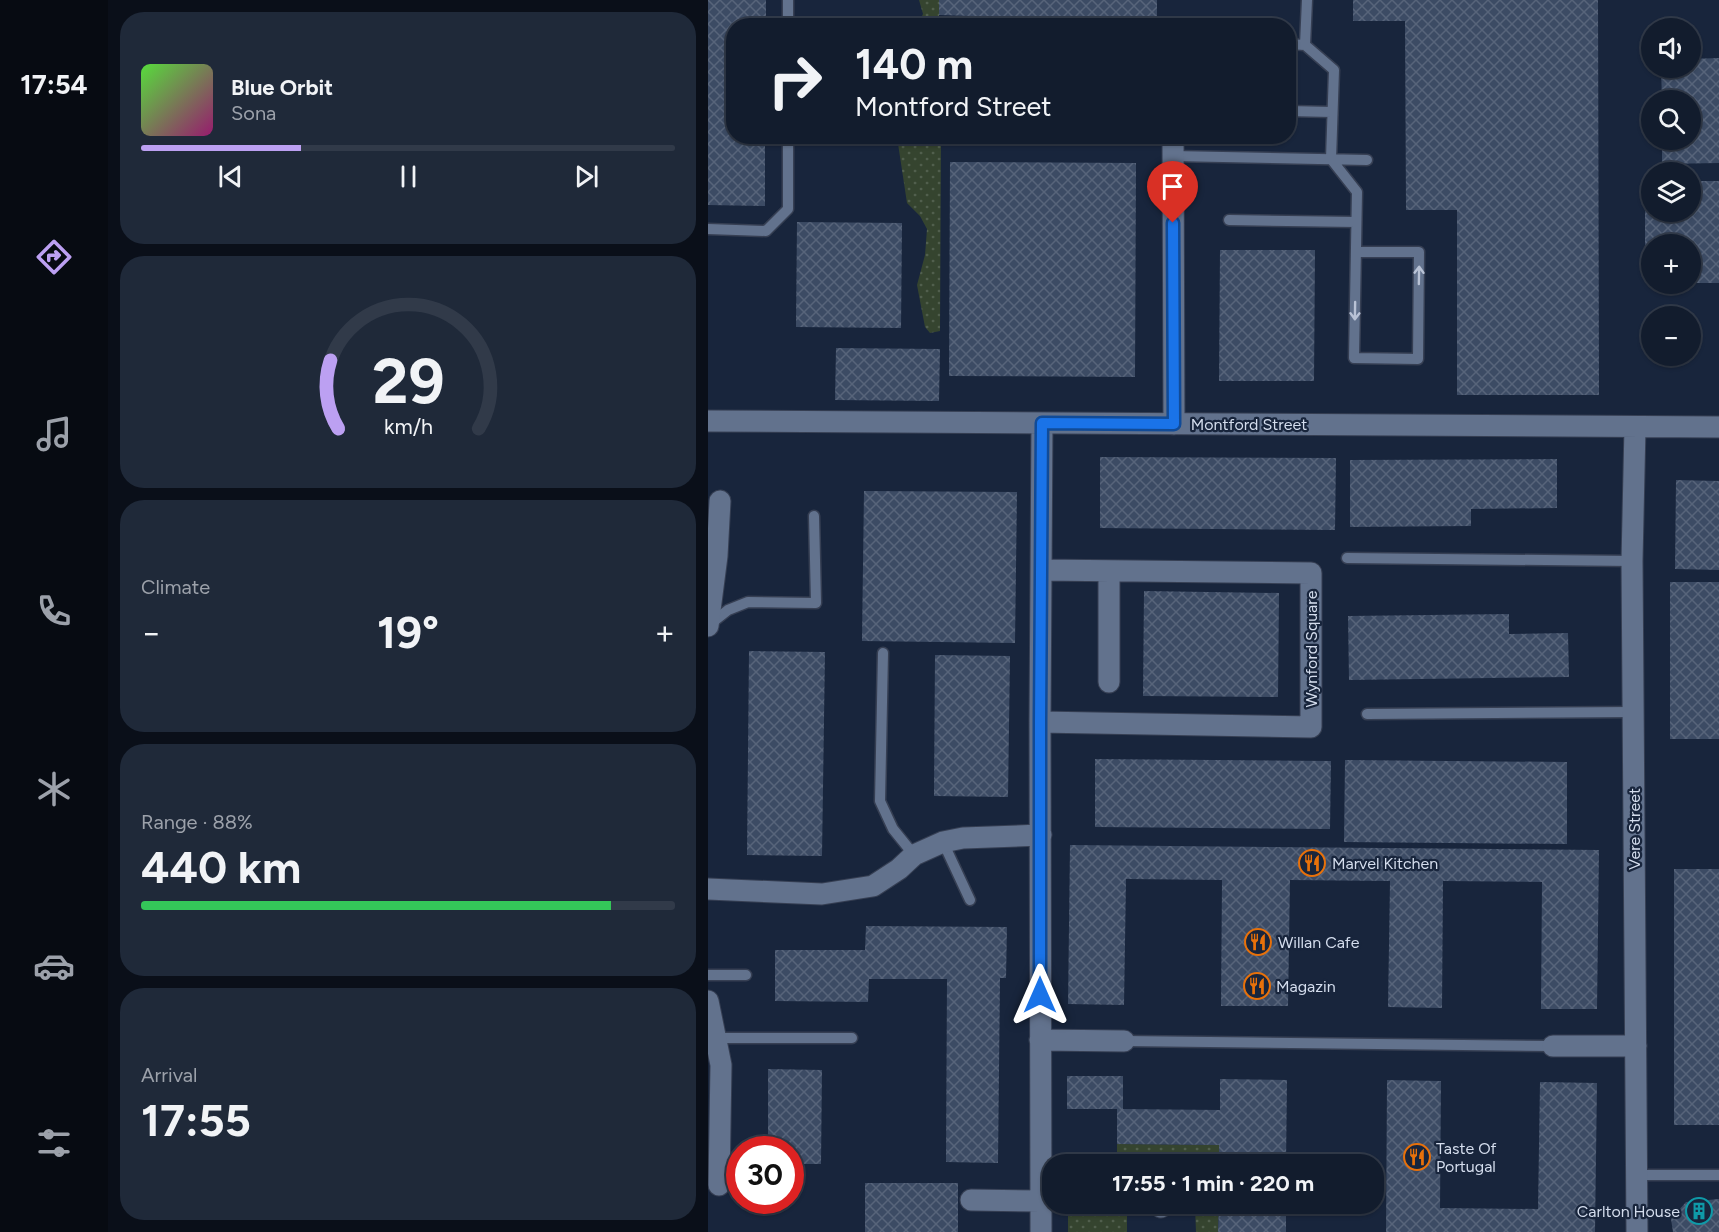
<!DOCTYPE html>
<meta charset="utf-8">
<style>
:root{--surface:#121c2d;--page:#1f2939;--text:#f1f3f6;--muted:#9ca1aa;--line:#313a49;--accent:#bca0f2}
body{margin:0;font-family:Figtree,sans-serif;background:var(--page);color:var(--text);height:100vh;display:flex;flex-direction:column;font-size:22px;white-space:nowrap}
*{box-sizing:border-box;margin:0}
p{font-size:20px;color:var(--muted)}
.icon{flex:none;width:33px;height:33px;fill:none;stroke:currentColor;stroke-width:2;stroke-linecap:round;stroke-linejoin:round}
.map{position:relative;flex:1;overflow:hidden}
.panel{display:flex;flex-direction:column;gap:12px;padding:12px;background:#0a0f19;width:600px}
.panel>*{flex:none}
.guide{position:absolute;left:18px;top:18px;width:570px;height:126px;border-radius:24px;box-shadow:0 2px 4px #0004,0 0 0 2px var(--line);background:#121c2d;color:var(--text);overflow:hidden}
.tools{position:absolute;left:933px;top:18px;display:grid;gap:12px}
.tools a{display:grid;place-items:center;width:60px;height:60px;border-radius:50%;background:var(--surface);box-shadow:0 2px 4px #0004,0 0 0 2px var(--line);font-size:30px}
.speed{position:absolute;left:18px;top:1136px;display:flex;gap:12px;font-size:30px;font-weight:700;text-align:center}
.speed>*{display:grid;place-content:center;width:78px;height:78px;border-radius:50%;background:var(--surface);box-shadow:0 2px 4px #0004,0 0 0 2px var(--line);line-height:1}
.speed .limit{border:9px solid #d22;background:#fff;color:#111}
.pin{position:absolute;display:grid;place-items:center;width:51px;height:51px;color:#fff;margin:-62px -26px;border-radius:50% 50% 50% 0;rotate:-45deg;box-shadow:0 0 6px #0007}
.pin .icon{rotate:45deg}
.me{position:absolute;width:66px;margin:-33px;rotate:0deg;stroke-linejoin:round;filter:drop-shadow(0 0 4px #0008)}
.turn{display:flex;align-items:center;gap:21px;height:126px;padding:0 30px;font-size:27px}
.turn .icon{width:78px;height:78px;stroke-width:2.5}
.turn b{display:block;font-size:42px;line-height:51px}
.big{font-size:45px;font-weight:700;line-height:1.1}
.panel .tile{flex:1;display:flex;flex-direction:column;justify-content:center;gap:9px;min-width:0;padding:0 21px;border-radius:24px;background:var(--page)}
.panel .dial{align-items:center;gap:0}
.dial svg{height:156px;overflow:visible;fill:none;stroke:var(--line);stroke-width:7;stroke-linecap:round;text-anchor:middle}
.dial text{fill:var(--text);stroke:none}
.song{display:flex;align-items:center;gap:18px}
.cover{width:72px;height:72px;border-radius:9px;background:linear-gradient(135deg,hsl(110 70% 55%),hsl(320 70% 35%))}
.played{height:6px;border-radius:3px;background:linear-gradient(90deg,var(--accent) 30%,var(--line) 30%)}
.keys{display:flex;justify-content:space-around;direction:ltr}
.heat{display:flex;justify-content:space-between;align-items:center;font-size:33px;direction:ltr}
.charge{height:9px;border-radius:4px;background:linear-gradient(90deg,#34c759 88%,var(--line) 0)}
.trip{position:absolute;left:334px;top:1154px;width:342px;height:60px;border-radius:24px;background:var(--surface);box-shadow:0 2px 4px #0004,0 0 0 2px var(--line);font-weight:700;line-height:60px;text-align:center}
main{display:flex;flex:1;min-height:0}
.menu{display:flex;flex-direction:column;width:108px;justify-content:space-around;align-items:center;background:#070b12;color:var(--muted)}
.menu .icon{width:42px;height:42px}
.menu .on{color:var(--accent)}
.menu b{font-size:27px;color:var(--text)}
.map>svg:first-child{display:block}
.grass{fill:url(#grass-dots)}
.building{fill:url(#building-cross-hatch)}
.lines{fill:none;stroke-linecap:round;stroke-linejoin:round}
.service-casing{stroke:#363f53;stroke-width:13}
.minor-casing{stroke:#363f53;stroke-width:23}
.service{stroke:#62728d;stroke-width:10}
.minor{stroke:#62728d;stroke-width:21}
.oneway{stroke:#b8c2d5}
.route-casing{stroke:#114b97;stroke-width:15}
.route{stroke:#1a73e8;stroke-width:10}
.labels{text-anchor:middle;stroke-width:4.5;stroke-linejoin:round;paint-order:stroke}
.street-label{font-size:16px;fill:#d4dded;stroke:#18253c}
.poi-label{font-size:16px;fill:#d4dded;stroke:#18253c;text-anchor:start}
</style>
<main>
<nav class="menu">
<b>17:54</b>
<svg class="icon on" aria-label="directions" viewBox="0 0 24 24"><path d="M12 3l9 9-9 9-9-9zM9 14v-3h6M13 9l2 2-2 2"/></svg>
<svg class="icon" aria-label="music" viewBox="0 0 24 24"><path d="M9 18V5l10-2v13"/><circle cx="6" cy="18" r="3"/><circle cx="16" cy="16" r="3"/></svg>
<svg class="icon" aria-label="phone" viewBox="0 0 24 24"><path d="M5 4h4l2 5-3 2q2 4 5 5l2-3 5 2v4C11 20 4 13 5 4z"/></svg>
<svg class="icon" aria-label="climate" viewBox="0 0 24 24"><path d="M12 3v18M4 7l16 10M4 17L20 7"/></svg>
<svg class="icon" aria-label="car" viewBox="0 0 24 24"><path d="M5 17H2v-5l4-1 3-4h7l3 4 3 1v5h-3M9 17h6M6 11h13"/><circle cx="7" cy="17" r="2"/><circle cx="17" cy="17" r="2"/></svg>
<svg class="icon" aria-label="filters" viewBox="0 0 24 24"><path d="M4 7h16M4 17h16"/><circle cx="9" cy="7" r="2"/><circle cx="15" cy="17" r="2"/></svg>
</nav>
<section class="panel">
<div class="tile">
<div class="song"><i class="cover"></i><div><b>Blue Orbit</b><p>Sona</p></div></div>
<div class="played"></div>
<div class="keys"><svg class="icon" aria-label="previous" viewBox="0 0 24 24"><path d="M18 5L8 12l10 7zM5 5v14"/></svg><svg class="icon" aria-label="pause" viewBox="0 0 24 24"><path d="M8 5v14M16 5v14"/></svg><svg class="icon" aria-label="next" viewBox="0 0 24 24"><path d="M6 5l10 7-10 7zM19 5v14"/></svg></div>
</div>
<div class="tile dial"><svg viewBox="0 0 100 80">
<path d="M14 69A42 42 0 1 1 86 69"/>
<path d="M14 69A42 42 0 0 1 10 34" stroke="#bca0f2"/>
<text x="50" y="56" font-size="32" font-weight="700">29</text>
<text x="50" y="72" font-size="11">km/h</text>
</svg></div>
<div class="tile"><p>Climate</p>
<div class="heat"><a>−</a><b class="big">19°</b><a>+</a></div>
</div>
<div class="tile"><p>Range · 88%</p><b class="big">440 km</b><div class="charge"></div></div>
<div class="tile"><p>Arrival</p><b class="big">17:55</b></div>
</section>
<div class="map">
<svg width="1011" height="1232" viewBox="0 0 1011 1232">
<defs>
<pattern id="grass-dots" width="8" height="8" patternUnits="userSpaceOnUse" patternTransform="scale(1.5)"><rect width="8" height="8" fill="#35442f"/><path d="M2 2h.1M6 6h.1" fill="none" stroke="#515f4d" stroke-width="1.8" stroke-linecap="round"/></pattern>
<pattern id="building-cross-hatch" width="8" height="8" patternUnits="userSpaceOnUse" patternTransform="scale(1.5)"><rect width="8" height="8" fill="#3c4b64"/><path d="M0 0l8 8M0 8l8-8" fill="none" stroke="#57647a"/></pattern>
</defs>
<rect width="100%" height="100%" fill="#18253c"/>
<path class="grass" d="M 211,0 L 231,0 L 231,25 L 209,26 L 215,14 Z
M 189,137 L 233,137 L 232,331 L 222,333 L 217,327 L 209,285 L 217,255 L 219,229 L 212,216 L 199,203 Z
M 409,1144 L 511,1145 L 511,1164 L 487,1164 L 487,1154 L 409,1153 Z
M 367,1203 L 433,1203 L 433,1207 L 419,1208 L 419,1232 L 360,1232 L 360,1214 Z
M 466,1203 L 511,1203 L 510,1232 L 488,1232 L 487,1207 L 464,1207 Z"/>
<path class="building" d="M 0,0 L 58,0 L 58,26 L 26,26 L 26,136 L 57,136 L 57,206 L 0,205 Z
M 231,0 L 449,0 L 449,22 L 231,15 Z
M 645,0 L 890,0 L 891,395 L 749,395 L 749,210 L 698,210 L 697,21 L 645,21 Z
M 1011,58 L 1011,163 L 954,164 L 954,140 L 982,140 L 982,100 L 954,100 L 953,68 L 982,68 L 982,59 Z
M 242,162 L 428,163 L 427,377 L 241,376 Z
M 982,181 L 1011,181 L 1011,283 L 982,283 L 982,244 L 944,244 L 944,283 L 937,283 L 937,182 L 944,182 L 944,212 L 982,212 Z
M 89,222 L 194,223 L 193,328 L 88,327 Z
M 512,250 L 607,250 L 606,381 L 511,381 Z
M 128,348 L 232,349 L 231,401 L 127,400 Z
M 392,457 L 628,458 L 627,530 L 392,528 Z
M 849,459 L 849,508 L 763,509 L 763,526 L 642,527 L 642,460 Z
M 968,480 L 1011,481 L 1011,570 L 967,569 Z
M 156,491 L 309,492 L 307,643 L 154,641 Z
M 962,582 L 1011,582 L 1011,739 L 962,739 Z
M 436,591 L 571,593 L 570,697 L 435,696 Z
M 801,614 L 801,634 L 860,633 L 861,677 L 641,680 L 640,616 Z
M 41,651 L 117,652 L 114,856 L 39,855 Z
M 227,655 L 302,656 L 300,797 L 226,796 Z
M 387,759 L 623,761 L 622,829 L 387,827 Z
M 637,760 L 859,762 L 859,844 L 636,842 Z
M 362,845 L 891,850 L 889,1009 L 833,1009 L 834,882 L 735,881 L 734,1008 L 680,1007 L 682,881 L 582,880 L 580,1006 L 513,1006 L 514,880 L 418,879 L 416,1005 L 360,1004 Z
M 966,869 L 1011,869 L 1011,1125 L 966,1125 Z
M 158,926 L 299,927 L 298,978 L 292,978 L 290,1163 L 238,1162 L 239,979 L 161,979 L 160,1002 L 67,1001 L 67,950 L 157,950 Z
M 60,1069 L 114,1070 L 113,1164 L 82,1164 L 82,1149 L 60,1149 Z
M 359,1076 L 415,1076 L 415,1109 L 512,1110 L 512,1079 L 579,1080 L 578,1164 L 511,1164 L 511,1145 L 409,1144 L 409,1109 L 359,1109 Z
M 679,1080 L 733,1081 L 732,1208 L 830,1209 L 832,1082 L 889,1083 L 887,1232 L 678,1232 Z
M 157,1183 L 250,1183 L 250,1232 L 157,1232 Z
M 1011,1199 L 1011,1232 L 965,1232 L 963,1219 L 978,1202 Z
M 511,1203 L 578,1203 L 578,1232 L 510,1232 Z"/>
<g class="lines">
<defs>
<path id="service" d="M 80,26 L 80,0
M 580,44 L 597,45 L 626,70 L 623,159 L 649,192 L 646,358 L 710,359 L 711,252 L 648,252
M 597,45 L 599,0
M 580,111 L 624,112
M 465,156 L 659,160
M 521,220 L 648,222
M 0,229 L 58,231 L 80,209 L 80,136
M 639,558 L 924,561
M 1,625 L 20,610 L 40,602 L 108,603 L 106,516
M 175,653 L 172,801 L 185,829 L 206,855
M 659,714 L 925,712
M 235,842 L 262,900
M 0,975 L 38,975
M 7,1038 L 144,1038
M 416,1041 L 845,1046
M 928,1175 L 1011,1175"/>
<path id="minor" d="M 465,136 L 466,424
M 0,421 L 1011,427
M 927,427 L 924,561 L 929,1232
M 0,626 L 9,556 L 12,501
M 401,682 L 401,571
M 332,722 L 603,727 L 603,573 L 333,570
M 0,889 L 114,894 L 165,886 L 191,869 L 206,855 L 235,842 L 255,838 L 333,835
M 0,1001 L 13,1065 L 11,1185
M 332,1040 L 416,1041
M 845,1046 L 928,1046
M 263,1200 L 333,1201
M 453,1207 L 454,1203
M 333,1232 L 332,722 L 334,423"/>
</defs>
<use href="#service" class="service-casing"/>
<use href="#minor" class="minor-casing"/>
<use href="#service" class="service"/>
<use href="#minor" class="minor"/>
</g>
<defs><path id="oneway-shaft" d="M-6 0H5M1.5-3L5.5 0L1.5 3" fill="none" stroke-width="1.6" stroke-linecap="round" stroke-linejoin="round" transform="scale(1.5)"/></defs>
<g class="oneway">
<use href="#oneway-shaft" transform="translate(711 275) rotate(-89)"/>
<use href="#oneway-shaft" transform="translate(647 311) rotate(91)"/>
</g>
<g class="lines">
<defs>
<path id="route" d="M 332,995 L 332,722 L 334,423 L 466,424 L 465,223"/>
</defs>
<use href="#route" class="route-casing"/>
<use href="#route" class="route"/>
</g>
<defs>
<symbol id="restaurant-ring" viewBox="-11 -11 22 22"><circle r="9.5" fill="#18253c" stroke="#e8710a" stroke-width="1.5"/><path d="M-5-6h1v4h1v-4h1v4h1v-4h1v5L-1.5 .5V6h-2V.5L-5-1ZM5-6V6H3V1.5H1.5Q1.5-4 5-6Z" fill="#e8710a"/></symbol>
<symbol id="building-ring" viewBox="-11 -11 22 22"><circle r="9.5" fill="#18253c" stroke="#0f9aa8" stroke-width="1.5"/><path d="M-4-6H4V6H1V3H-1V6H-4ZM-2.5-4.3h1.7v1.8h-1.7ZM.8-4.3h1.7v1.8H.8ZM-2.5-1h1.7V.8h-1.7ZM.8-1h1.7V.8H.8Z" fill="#0f9aa8"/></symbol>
</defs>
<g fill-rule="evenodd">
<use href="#restaurant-ring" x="589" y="848" width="30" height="30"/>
<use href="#restaurant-ring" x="535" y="927" width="30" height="30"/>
<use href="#restaurant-ring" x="534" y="971" width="30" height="30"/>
<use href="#restaurant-ring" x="694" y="1142" width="30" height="30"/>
<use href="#building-ring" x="976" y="1196" width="30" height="30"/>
</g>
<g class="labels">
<g class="street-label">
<text x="541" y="430">Montford Street</text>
<text transform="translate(603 649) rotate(-90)" y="6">Wynford Square</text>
<text transform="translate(926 829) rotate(-90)" y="6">Vere Street</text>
</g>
<g class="poi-label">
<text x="624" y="869">Marvel Kitchen</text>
<text x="570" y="948">Willan Cafe</text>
<text x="568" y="992">Magazin</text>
<text x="728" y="1154">Taste Of<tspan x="728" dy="18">Portugal</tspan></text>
<text x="972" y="1217" text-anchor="end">Carlton House</text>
</g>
</g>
</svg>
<div class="tools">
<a><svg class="icon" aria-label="sound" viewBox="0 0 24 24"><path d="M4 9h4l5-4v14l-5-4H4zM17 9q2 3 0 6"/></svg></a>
<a><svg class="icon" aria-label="search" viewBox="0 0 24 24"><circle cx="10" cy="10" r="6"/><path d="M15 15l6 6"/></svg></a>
<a><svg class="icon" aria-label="layers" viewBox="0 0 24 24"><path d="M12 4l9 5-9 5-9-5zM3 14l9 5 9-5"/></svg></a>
<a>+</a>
<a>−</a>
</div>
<div class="speed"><div class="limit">30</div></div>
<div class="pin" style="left:465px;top:223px;background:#d93025"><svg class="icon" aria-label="arrive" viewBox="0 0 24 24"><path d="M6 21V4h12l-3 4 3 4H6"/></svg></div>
<svg class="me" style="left:332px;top:995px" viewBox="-20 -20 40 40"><path d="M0-17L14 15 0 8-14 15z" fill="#1a73e8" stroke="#fff" stroke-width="4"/></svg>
<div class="trip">17:55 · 1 min · 220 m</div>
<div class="guide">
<div class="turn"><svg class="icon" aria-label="right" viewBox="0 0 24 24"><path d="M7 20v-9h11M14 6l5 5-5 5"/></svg><div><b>140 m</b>Montford Street</div></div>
</div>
</div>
</main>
